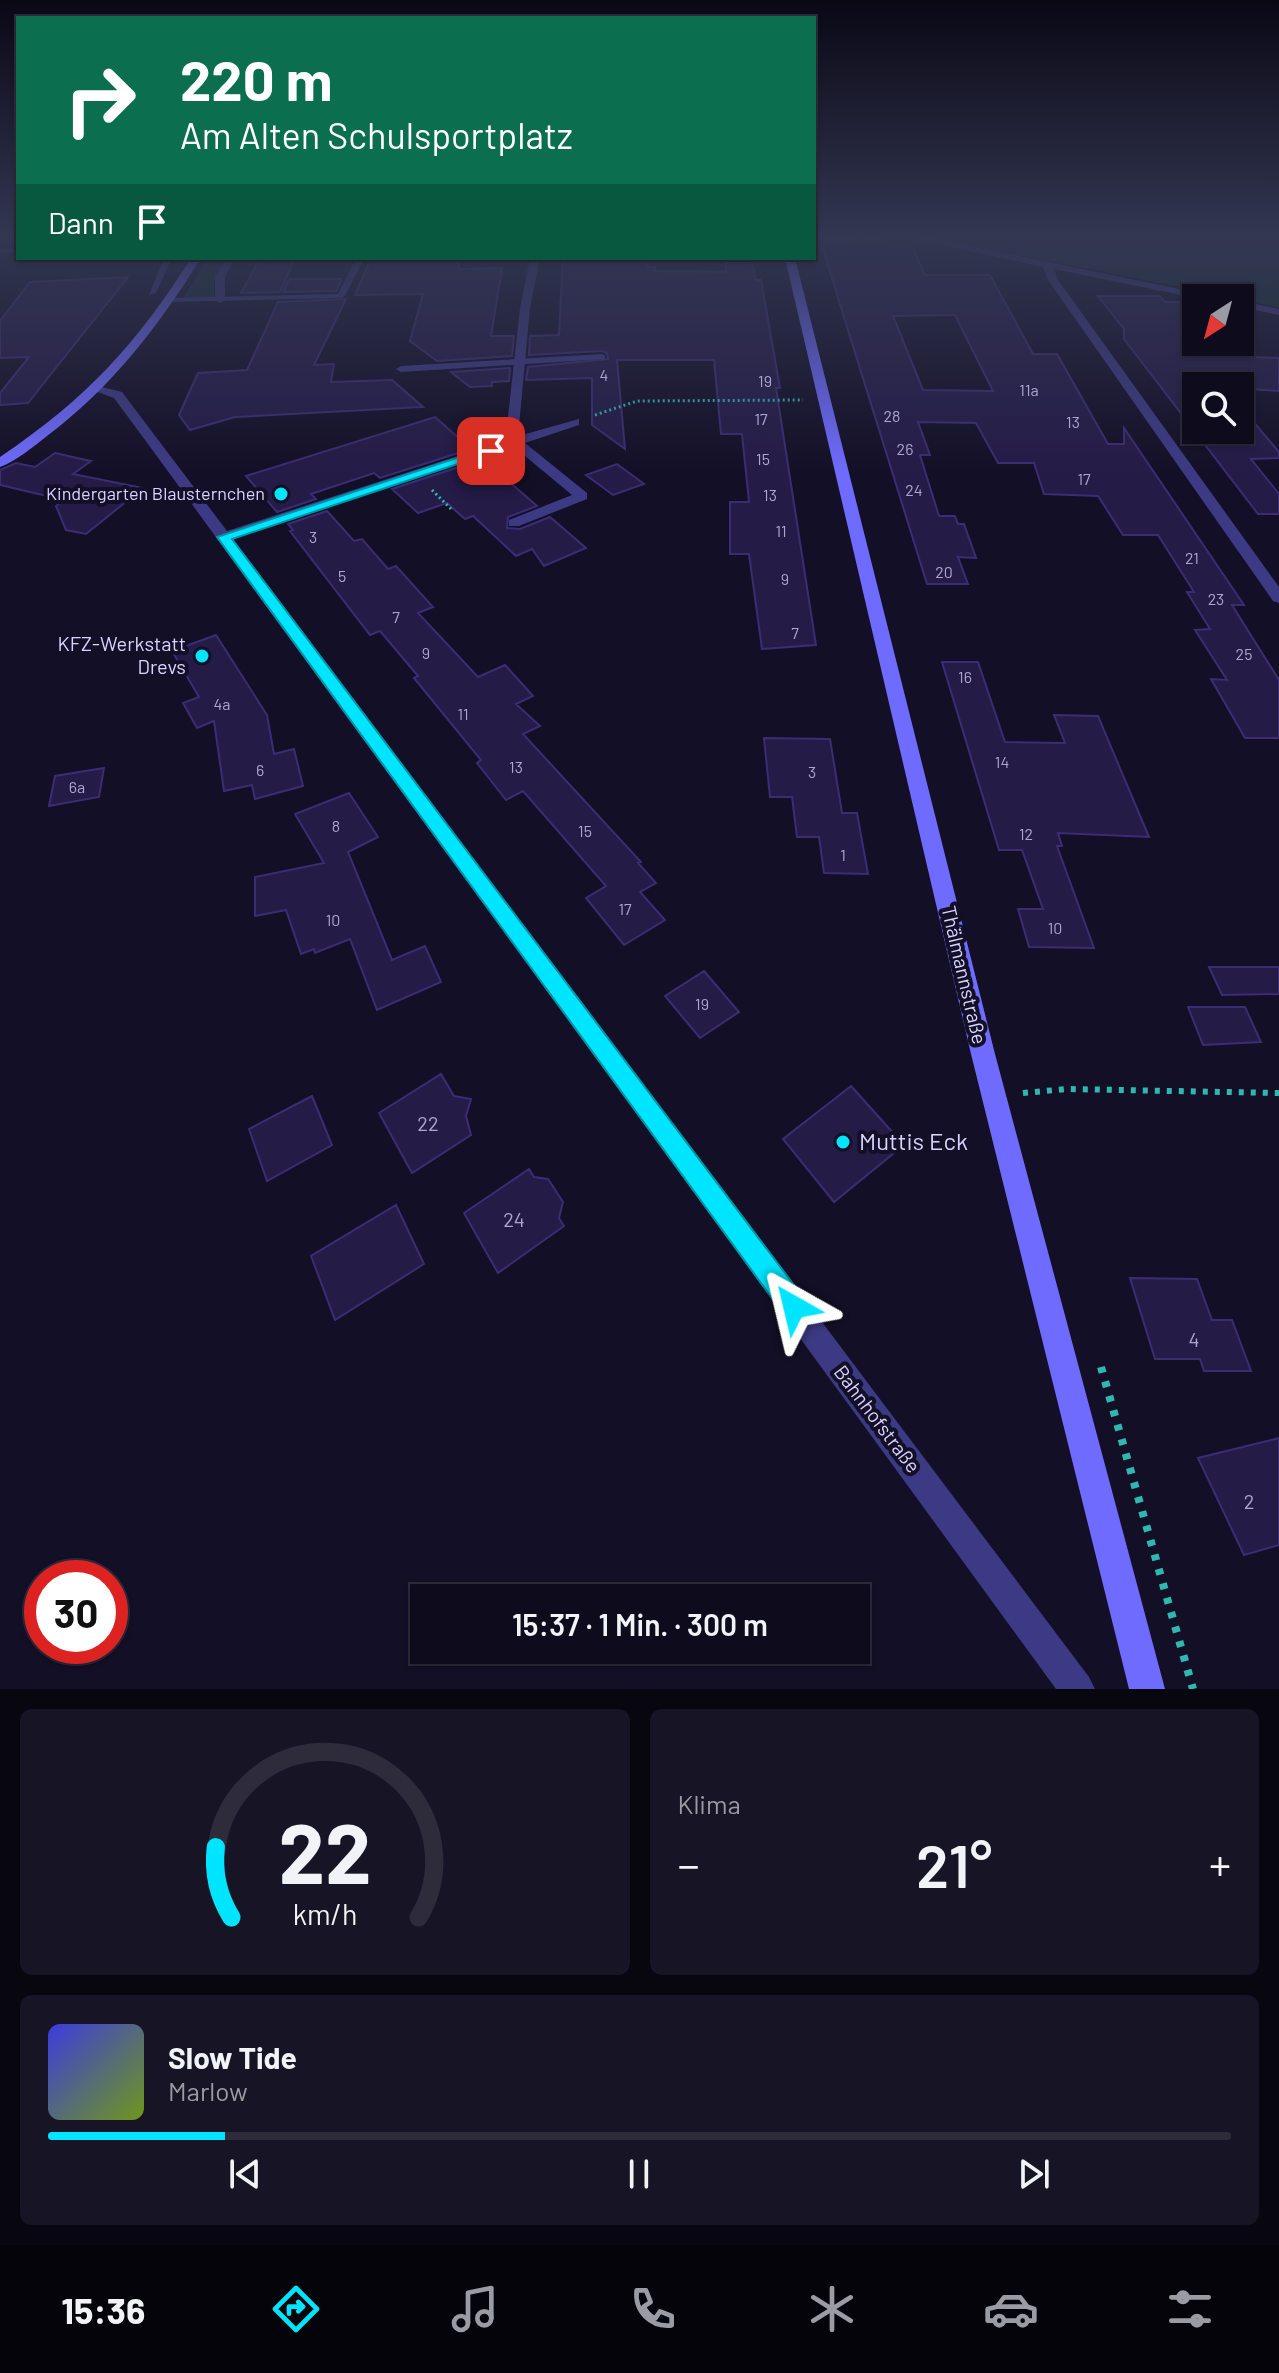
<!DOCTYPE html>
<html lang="de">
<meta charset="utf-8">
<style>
:root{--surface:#0e0b1c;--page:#171425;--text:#f1f3f6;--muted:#9b9ba3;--line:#2e2b3b;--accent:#00e5ff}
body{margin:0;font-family:Barlow,sans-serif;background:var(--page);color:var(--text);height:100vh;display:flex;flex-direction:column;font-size:30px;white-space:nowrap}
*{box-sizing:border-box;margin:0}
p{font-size:26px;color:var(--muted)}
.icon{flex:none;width:44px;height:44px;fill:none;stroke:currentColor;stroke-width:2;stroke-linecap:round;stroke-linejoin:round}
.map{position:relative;height:1689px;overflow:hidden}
.sheet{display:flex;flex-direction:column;gap:20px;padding:20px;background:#08060f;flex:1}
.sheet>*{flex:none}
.hud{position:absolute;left:16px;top:16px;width:800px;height:244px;border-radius:0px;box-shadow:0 2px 6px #0004,0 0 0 2px var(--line);background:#0b6e4f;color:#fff;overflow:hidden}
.needle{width:52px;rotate:216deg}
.buttons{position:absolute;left:1182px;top:284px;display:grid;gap:16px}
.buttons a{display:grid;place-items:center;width:72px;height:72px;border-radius:0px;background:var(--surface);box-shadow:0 2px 6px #0004,0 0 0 2px var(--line);font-size:40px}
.speed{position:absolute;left:24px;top:1560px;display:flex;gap:16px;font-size:40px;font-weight:700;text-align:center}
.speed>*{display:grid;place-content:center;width:104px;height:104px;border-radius:50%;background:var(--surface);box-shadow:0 2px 6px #0004,0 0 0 2px var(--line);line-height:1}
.speed .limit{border:12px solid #d22;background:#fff;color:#111}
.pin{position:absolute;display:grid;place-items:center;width:68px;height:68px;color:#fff;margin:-34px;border-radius:16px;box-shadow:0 4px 12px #0006}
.me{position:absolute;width:88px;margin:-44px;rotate:323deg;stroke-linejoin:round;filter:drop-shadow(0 0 6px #0008)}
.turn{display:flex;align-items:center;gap:28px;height:168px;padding:0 32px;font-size:36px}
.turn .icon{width:104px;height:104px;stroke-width:2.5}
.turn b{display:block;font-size:56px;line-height:68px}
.then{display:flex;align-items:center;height:76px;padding:0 32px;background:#0003;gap:16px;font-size:30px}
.big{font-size:60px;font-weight:600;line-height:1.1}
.sheet .card{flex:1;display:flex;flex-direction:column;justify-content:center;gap:12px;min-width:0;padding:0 28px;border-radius:12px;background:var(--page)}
.sheet .dial{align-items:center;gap:0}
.dial svg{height:208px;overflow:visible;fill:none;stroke:var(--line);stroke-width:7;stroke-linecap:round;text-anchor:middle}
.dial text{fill:var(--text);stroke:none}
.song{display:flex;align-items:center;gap:24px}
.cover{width:96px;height:96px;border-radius:12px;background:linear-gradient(135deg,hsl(240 70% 55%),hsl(80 70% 35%))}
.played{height:8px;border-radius:4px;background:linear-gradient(90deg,var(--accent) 15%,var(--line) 15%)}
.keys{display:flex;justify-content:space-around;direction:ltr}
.heat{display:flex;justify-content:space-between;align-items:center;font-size:44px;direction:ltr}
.sheet .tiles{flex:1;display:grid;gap:20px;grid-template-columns:1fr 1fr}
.card:last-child{grid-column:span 2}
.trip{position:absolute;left:410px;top:1584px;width:460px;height:80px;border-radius:0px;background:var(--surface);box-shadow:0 2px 6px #0004,0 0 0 2px var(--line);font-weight:600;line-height:80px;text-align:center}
.dock{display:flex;height:128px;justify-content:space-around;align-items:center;background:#06040b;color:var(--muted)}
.dock .icon{width:56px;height:56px}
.dock .selected{color:var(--accent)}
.dock b{font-size:36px;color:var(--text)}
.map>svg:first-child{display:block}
.green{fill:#12302f}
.building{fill:#241b47;stroke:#3b2d73;stroke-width:2;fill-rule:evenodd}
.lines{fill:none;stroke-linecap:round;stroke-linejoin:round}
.path-far2{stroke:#2fb8b0;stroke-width:3;stroke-dasharray:2 3;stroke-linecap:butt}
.path-far1{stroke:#2fb8b0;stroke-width:6;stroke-dasharray:5 7;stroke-linecap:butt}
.path{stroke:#2fb8b0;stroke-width:8;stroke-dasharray:6 9;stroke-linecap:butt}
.lane{fill:#3d3a85;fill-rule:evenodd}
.street{fill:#3d3a85;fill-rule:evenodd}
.secondary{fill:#6f6bff;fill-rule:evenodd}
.route{fill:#00e5ff;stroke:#0095a6;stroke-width:2}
.poi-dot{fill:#00e5ff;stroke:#130f26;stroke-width:3}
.labels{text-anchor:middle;stroke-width:8;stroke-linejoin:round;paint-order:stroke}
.number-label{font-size:16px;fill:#aca6d1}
.far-poi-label{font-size:18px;fill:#d9d4ff;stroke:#130f26;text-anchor:end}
.poi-label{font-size:20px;fill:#d9d4ff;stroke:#130f26;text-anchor:end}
.street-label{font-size:20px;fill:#d9d4ff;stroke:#130f26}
.near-number-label{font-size:20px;fill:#aca6d1}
.near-poi-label{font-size:24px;fill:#d9d4ff;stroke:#130f26;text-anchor:start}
</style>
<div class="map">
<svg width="1279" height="1689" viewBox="0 0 1279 1689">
<rect width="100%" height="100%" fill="#130f26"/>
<path class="green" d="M 917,236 L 1279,236 L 1279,308 L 1240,298 Z
M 208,258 L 223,258 L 214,279 L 214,299 L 182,300 Z"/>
<path class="building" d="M 821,243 L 911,244 L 925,275 L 990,275 L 1033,354 L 1057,354 L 1108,444 L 1124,444 L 1124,428 L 1244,605 L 1232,605 L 1279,680 L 1279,738 L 1245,738 L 1211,679 L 1227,680 L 1195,630 L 1210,629 L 1187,592 L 1194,592 L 1158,535 L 1123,535 L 1098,496 L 1044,494 L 1034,463 L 998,463 L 976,423 L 918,422 L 930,455 L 920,455 L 939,516 L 955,516 L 958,524 L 964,524 L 976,558 L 958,557 L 968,584 L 927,584 ZM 955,315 L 993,391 L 923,390 L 893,316 Z
M 563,258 L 647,258 L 648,267 L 655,267 L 655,271 L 726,272 L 725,262 L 752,262 L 756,280 L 761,280 L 780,388 L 776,388 L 816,645 L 762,649 L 749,554 L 730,554 L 730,502 L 749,502 L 742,434 L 721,434 L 714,360 L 617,360 L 625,449 L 592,425 L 592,378 L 526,380 L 528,367 L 608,359 L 607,353 L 602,351 L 529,355 L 530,336 L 559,335 Z
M 294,260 L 280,292 L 241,293 L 258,262 Z
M 457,260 L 460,269 L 502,268 L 491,336 L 514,336 L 512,356 L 437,361 L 410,341 L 423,294 L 355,295 L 370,261 Z
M 128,277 L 28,403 L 0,405 L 0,393 L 29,357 L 0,358 L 0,321 L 30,282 Z
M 289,279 L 342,279 L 336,291 L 283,292 Z
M 1098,296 L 1160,296 L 1165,302 L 1190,302 L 1196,308 L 1196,342 L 1236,342 L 1250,357 L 1279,358 L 1279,391 L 1196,386 L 1196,430 L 1240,430 L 1240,406 L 1279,452 L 1279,458 L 1251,459 L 1279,494 L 1279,514 L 1258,514 L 1124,339 L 1124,329 Z
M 346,299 L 314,365 L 334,364 L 331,382 L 392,380 L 423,407 L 235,417 L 190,430 L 179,415 L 198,373 L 247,370 L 278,302 Z
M 510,368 L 509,381 L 492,382 L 492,386 L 470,387 L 451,372 Z
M 435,417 L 471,449 L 380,478 L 374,473 L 311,494 L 316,499 L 277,512 L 246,476 Z
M 55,453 L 91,461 L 73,474 L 143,488 L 86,534 L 66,530 L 56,506 L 64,500 L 0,485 L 0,470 L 16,463 L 35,467 Z
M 483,459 L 537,506 L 508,517 L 507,528 L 520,529 L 550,517 L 586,548 L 544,566 L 532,549 L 516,556 L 473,516 L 465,519 L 447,503 L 418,513 L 392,489 Z
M 617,464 L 644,484 L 613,495 L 586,475 Z
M 327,511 L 354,541 L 362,539 L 388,569 L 396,566 L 433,607 L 418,613 L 478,677 L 505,665 L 533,696 L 516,704 L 540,726 L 523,734 L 641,862 L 638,863 L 656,883 L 640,892 L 665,920 L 624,945 L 586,898 L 606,886 L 523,791 L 506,800 L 477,763 L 481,760 L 414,678 L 418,676 L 380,631 L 370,635 L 290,531 L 293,530 L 288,524 Z
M 216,635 L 267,715 L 274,754 L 294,749 L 303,786 L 255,799 L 252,785 L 224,791 L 214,721 L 197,728 L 183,703 L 199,697 L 172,651 Z
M 942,662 L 978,662 L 1005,742 L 1065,743 L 1054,715 L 1098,716 L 1149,837 L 1058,833 L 1062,846 L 1057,846 L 1094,948 L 1029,947 L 1018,909 L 1043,909 L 1022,850 L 999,850 Z
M 764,738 L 830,739 L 842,813 L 857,813 L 868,874 L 824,873 L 819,837 L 797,837 L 792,797 L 770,797 Z
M 104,768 L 99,797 L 49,806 L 55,776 Z
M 349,793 L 378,837 L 348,852 L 392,960 L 425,946 L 441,982 L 377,1010 L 350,939 L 315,953 L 314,949 L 301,954 L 286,910 L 255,916 L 255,877 L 324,863 L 295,814 Z
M 1209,967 L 1279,967 L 1279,994 L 1222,995 Z
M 704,971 L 739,1012 L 700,1038 L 665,996 Z
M 1188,1007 L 1245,1007 L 1261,1042 L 1203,1045 Z
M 441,1074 L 454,1096 L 471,1099 L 466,1116 L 471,1135 L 412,1173 L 379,1113 Z
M 851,1086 L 904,1145 L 834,1202 L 783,1139 Z
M 312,1096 L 332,1145 L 267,1181 L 249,1129 Z
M 529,1169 L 534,1177 L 548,1179 L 563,1202 L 559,1218 L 564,1226 L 498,1273 L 464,1213 Z
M 396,1205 L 424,1264 L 335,1320 L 311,1256 Z
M 1130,1278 L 1197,1279 L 1212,1320 L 1232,1320 L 1251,1371 L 1204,1371 L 1200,1359 L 1155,1359 Z
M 1279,1438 L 1279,1545 L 1244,1555 L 1198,1458 Z"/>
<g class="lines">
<path class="path-far2" d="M 814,239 L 885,239
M 595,415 L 637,401 L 803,400
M 432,490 L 451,509"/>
<path class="path-far1" d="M 1023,1093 L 1067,1089 L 1279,1093"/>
<path class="path" d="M 1101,1367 L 1193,1689"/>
<path class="lane" d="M 18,248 L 18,252 L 0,253 L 0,249 Z
M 164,258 L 172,258 L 156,293 L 149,295 Z
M 356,258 L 364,258 L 345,296 L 341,298 L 169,302 L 165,300 L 169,298 L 338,294 Z
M 602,354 L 605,355 L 605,359 L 401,372 L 396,369 L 401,366 Z"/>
<path class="street" d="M 901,236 L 921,236 L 1213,296 L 1214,298 L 1196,298 L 1054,269 L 1058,280 L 1279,587 L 1279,603 L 1273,601 L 1048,280 L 1043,267 Z
M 225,258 L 235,258 L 225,277 L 225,300 L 220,303 L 215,300 L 215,277 Z
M 530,258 L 540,258 L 530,308 L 519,426 L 522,435 L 579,419 L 579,425 L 525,443 L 587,493 L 587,499 L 519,526 L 509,526 L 509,520 L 572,495 L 513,446 L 233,539 L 1089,1677 L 1095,1689 L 1056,1689 L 148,444 L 114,398 L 92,390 L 98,386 L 122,392 L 227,531 L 510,439 L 507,426 L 520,308 Z
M 1240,301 L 1279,309 L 1279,315 L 1240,307 Z"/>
<path class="secondary" d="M 191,258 L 201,258 C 158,327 112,387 47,436 C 33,447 16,461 0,467 L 0,457 C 86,399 136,345 191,258 Z
M 785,258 L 795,258 L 995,1054 L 1165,1689 L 1129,1689 L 971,1054 Z"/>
</g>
<linearGradient id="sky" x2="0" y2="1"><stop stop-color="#0a0815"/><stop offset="0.5" stop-color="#333752"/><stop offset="1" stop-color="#333752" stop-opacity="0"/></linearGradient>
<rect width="1279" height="473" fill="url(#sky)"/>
<path class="route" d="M 487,448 L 497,451 L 232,539 L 803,1297 L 807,1307 L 803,1316 L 794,1319 L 785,1316 L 217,537 Z"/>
<g class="poi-dot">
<circle cx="281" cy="494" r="8"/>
<circle cx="202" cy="656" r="8"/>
<circle cx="843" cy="1142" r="8"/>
</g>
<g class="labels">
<g class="number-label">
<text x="604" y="381">4</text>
<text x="765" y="387">19</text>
<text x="1029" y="396">11a</text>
<text x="892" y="422">28</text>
<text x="761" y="425">17</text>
<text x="1073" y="428">13</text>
<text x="905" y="455">26</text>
<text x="763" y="465">15</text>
<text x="1084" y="485">17</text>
<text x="914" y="496">24</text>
<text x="770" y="501">13</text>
<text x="781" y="537">11</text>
<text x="313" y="543">3</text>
<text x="1192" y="564">21</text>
<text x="944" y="578">20</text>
<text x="342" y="582">5</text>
<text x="785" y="585">9</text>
<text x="1216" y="605">23</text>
<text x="396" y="623">7</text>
<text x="795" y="639">7</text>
<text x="426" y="659">9</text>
<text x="1244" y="660">25</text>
<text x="965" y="683">16</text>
<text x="222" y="710">4a</text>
<text x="463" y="720">11</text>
<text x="1002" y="768">14</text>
<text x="516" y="773">13</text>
<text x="260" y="776">6</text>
<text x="812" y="778">3</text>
<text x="77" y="793">6a</text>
<text x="336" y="832">8</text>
<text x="585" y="837">15</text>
<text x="1026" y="840">12</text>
<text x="843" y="861">1</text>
<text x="625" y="915">17</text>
<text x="333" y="926">10</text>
<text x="1055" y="934">10</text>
<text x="702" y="1010">19</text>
</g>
<g class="far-poi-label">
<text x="265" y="500">Kindergarten Blausternchen</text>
</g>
<g class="poi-label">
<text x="186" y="651">KFZ-Werkstatt<tspan x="186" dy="23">Drevs</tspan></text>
</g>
<g class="street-label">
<text transform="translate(964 975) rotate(77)" y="7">Thälmannstraße</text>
<text transform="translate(877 1419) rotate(53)" y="7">Bahnhofstraße</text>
</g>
<g class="near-number-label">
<text x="428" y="1131">22</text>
<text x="514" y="1227">24</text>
<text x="1194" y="1347">4</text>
<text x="1249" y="1509">2</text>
</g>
<g class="near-poi-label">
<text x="859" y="1150">Muttis Eck</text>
</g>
</g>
</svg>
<div class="buttons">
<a><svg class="needle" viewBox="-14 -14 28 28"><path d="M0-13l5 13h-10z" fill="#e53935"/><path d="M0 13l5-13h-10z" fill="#9b9ba3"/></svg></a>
<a><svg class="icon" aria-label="search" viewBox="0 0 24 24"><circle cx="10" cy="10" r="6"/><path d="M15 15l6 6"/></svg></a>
</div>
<div class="speed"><div class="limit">30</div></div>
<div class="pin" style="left:491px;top:451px;background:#d93025"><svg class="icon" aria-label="arrive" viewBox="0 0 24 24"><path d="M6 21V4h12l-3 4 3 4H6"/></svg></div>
<svg class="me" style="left:794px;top:1307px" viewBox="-20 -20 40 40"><path d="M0-17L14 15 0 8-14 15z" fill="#00e5ff" stroke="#fff" stroke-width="4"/></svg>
<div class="trip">15:37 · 1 Min. · 300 m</div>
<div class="hud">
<div class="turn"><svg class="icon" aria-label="right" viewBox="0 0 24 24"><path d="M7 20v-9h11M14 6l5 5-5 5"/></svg><div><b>220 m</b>Am Alten Schulsportplatz</div></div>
<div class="then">Dann<svg class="icon" aria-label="arrive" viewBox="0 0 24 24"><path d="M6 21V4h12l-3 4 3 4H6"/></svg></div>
</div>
</div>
<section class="sheet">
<div class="tiles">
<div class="card dial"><svg viewBox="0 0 100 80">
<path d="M14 69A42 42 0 1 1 86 69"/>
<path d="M14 69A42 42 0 0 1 8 42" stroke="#00e5ff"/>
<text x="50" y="56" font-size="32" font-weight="700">22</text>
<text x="50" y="72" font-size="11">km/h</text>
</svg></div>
<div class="card"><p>Klima</p>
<div class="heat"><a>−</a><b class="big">21°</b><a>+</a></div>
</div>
<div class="card">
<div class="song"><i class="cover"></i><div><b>Slow Tide</b><p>Marlow</p></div></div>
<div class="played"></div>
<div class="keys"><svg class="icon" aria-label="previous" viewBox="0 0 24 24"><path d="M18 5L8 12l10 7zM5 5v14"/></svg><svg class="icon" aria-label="pause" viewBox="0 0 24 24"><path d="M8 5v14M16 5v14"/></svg><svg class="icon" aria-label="next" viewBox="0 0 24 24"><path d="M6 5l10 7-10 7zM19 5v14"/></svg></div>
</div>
</div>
</section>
<nav class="dock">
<b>15:36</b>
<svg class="icon selected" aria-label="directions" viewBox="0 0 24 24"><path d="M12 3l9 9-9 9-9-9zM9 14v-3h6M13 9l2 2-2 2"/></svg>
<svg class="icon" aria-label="music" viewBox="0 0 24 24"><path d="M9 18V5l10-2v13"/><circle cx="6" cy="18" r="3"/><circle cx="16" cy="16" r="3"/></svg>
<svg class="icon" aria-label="phone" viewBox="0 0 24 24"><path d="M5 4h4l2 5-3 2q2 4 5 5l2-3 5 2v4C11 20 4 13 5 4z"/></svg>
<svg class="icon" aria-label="climate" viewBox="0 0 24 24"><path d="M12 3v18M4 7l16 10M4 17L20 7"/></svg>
<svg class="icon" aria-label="car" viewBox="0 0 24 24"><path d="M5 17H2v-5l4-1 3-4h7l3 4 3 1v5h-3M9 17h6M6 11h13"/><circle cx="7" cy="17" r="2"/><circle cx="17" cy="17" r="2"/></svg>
<svg class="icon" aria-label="filters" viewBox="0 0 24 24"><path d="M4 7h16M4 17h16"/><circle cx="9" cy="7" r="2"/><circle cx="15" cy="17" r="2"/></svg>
</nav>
